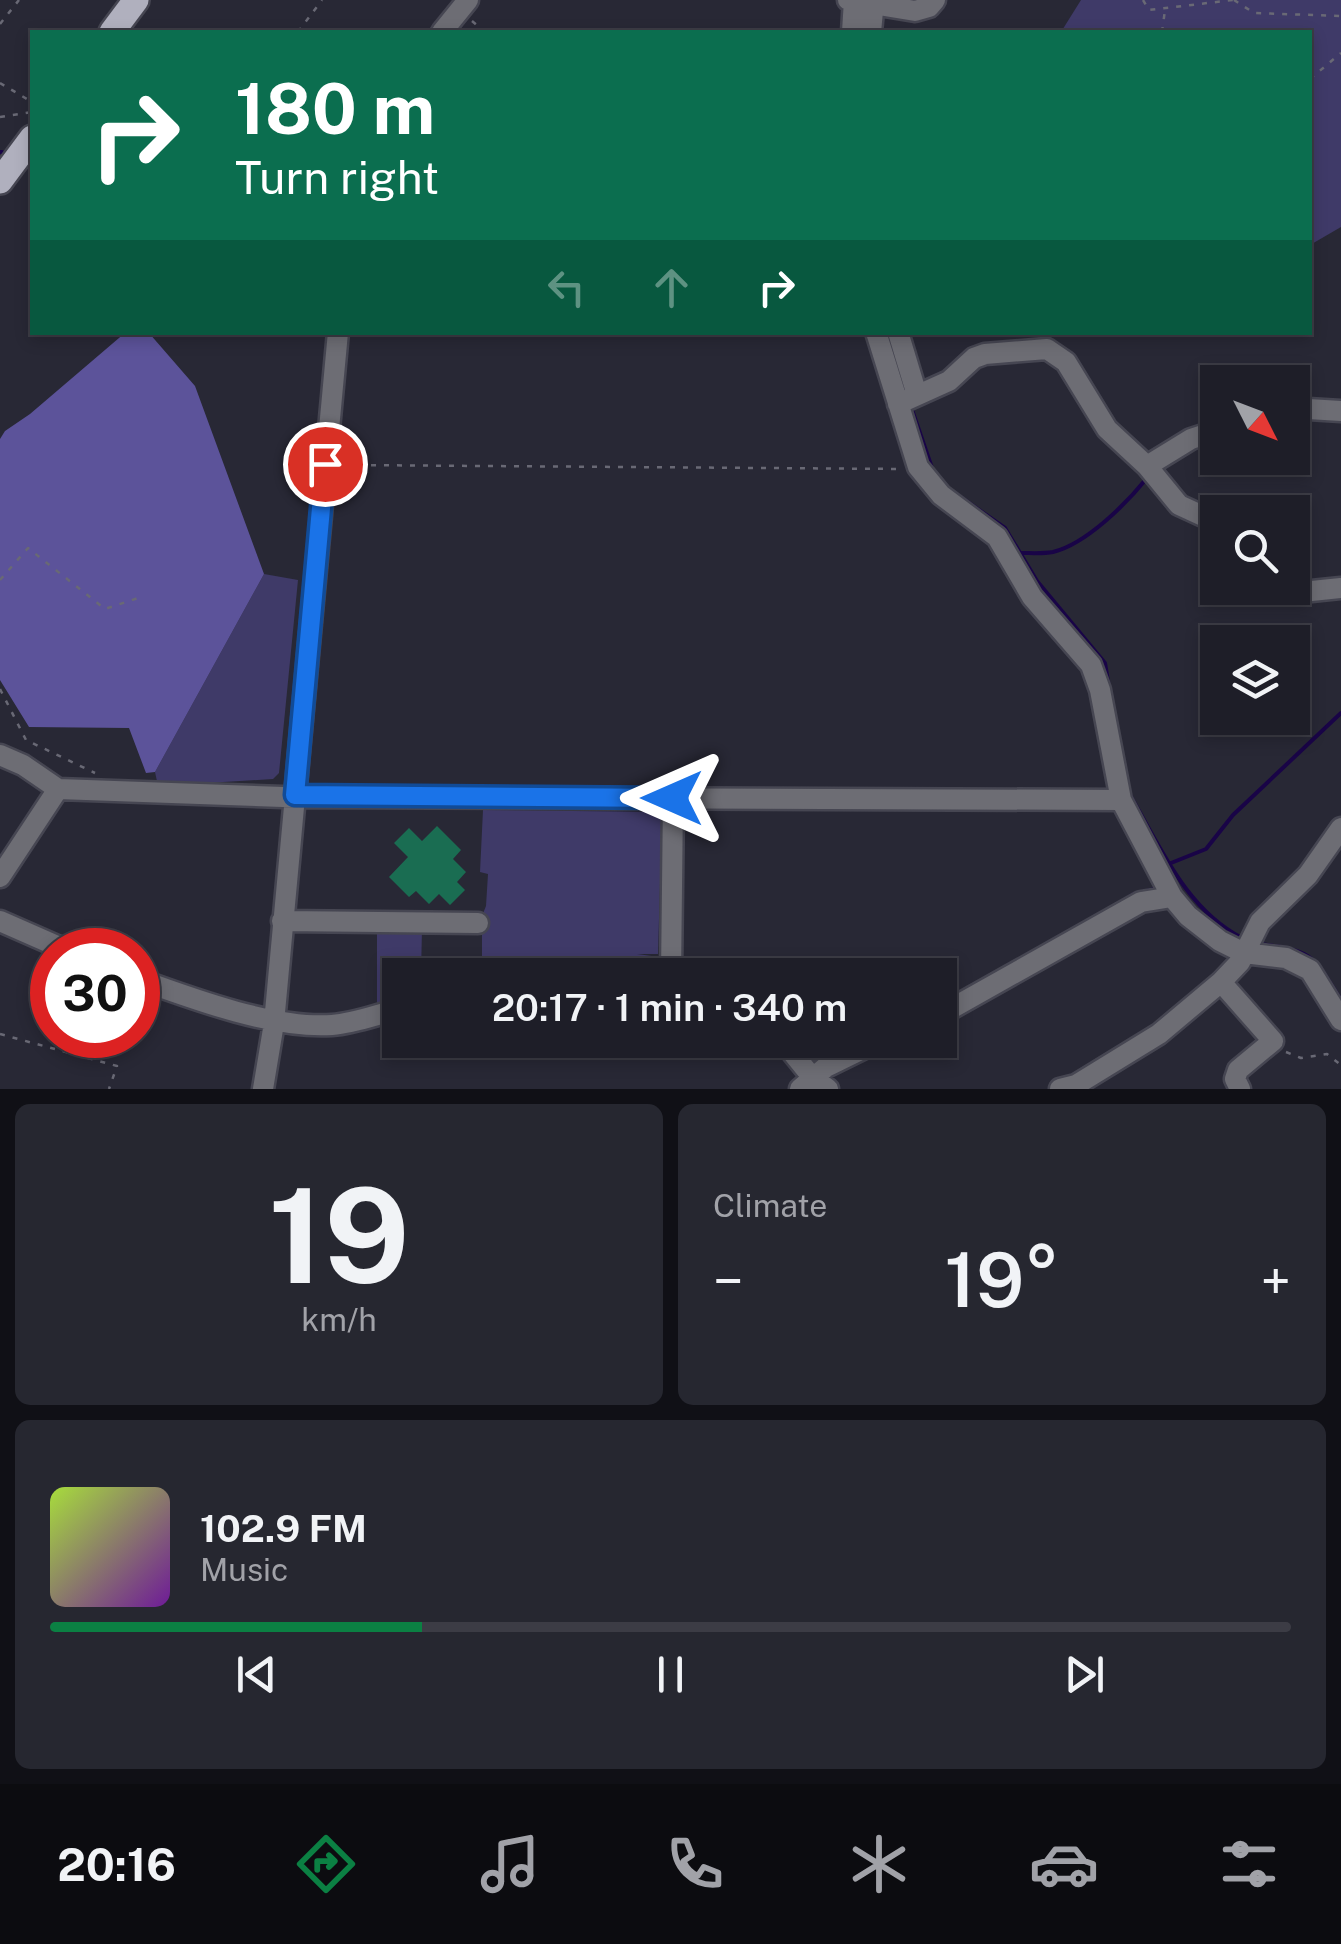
<!DOCTYPE html>
<meta charset="utf-8">
<style>
:root{--surface:#1e1e28;--page:#262730;--text:#f1f3f6;--muted:#a1a2a8;--line:#3c3c45;--accent:#0b8043}
body{margin:0;font-family:"Public Sans",sans-serif;background:var(--page);color:var(--text);height:100vh;display:flex;flex-direction:column;font-size:38px;white-space:nowrap}
*{box-sizing:border-box;margin:0}
p{font-size:32px;color:var(--muted)}
.icon{flex:none;width:55px;height:55px;fill:none;stroke:currentColor;stroke-width:2;stroke-linecap:round;stroke-linejoin:round}
.map{position:relative;height:1089px;overflow:hidden}
.panel{display:flex;flex-direction:column;gap:15px;padding:15px;background:#101016;flex:1}
.panel>*{flex:none}
.banner{position:absolute;left:30px;top:30px;width:1282px;height:305px;border-radius:0px;box-shadow:0 5px 15px #0003,0 0 0 2px var(--line);background:#0b6e4f;color:#fff;overflow:hidden}
.needle{width:65px;rotate:132deg}
.tools{position:absolute;left:1200px;top:365px;display:grid;gap:20px}
.tools a{display:grid;place-items:center;width:110px;height:110px;border-radius:0px;background:var(--surface);box-shadow:0 5px 15px #0003,0 0 0 2px var(--line);font-size:50px}
.speed{position:absolute;left:30px;top:928px;display:flex;gap:20px;font-size:50px;font-weight:700;text-align:center}
.speed>*{display:grid;place-content:center;width:130px;height:130px;border-radius:50%;background:var(--surface);box-shadow:0 5px 15px #0003,0 0 0 2px var(--line);line-height:1}
.speed .limit{border:15px solid #d22;background:#fff;color:#111}
.pin{position:absolute;display:grid;place-items:center;width:85px;height:85px;color:#fff;margin:-42px;border:5px solid #fff;border-radius:50%;box-shadow:0 2px 10px #0007}
.me{position:absolute;width:110px;margin:-55px;rotate:270deg;stroke-linejoin:round;filter:drop-shadow(0 0 8px #0008)}
.turn{display:flex;align-items:center;gap:35px;height:210px;padding:0 40px;font-size:45px}
.turn .icon{width:130px;height:130px;stroke-width:2.5}
.turn b{display:block;font-size:70px;line-height:85px}
.lanes{display:flex;align-items:center;height:95px;padding:0 40px;background:#0003;justify-content:center;gap:50px;direction:ltr}
.lanes .off{opacity:.35}
.big{font-size:75px;font-weight:600;line-height:1.1}
.panel .tile{flex:1;display:flex;flex-direction:column;justify-content:center;gap:15px;min-width:0;padding:0 35px;border-radius:15px;background:var(--page)}
.panel .dial{align-items:center;gap:0}
.dial b{font-size:130px;line-height:1}
.song{display:flex;align-items:center;gap:30px}
.cover{width:120px;height:120px;border-radius:15px;background:linear-gradient(135deg,hsl(80 70% 55%),hsl(280 70% 35%))}
.played{height:10px;border-radius:5px;background:linear-gradient(90deg,var(--accent) 30%,var(--line) 30%)}
.keys{display:flex;justify-content:space-around;direction:ltr}
.heat{display:flex;justify-content:space-between;align-items:center;font-size:55px;direction:ltr}
.panel .tiles{flex:1;display:grid;gap:15px;grid-template-columns:1fr 1fr}
.tile:last-child{grid-column:span 2}
.trip{position:absolute;left:382px;top:958px;width:575px;height:100px;border-radius:0px;background:var(--surface);box-shadow:0 5px 15px #0003,0 0 0 2px var(--line);font-weight:600;line-height:100px;text-align:center}
.dock{display:flex;height:160px;justify-content:space-around;align-items:center;background:#0c0c10;color:var(--muted)}
.dock .icon{width:70px;height:70px}
.dock .selected{color:var(--accent)}
.dock b{font-size:45px;color:var(--text)}
.map>svg:first-child{display:block}
.green{fill:#3f3a68}
.forest{fill:#5c539a}
.lines{fill:none;stroke-linecap:round;stroke-linejoin:round}
.stream{stroke:#190447;stroke-width:4}
.building{fill:#1a6d52}
.minor-casing{stroke:#464652;stroke-width:25}
.major-casing{stroke:#464652;stroke-width:30}
.path{stroke:#696975;stroke-width:2.5;stroke-dasharray:5 8;stroke-linecap:butt}
.minor{stroke:#6d6d74;stroke-width:20}
.major{stroke:#b0b0be;stroke-width:25}
.route-casing{stroke:#114b97;stroke-width:25}
.route{stroke:#1a73e8;stroke-width:18}
</style>
<div class="map">
<svg width="1341" height="1089" viewBox="0 0 1341 1089">
<rect width="100%" height="100%" fill="#282835"/>
<path class="green" d="M 1081,0 L 1341,0 L 1341,227 L 1310,245 L 1310,32 L 1061,32 Z
M 264,574 L 298,580 L 279,773 L 273,779 L 158,786 L 155,772 Z
M 483,810 L 662,812 L 658,954 L 637,954 L 659,957 L 659,975 L 482,975 L 482,916 L 486,906 L 488,874 L 480,872 Z
M 422,928 L 421,975 L 400,975 L 400,1003 L 377,1008 L 377,929 Z"/>
<path class="forest" d="M 126,332 L 149,333 L 195,386 L 264,574 L 155,772 L 146,773 L 129,728 L 29,727 L 0,680 L 0,439 L 5,431 L 30,414 Z"/>
<g class="lines">
<path class="stream" d="M 0,152 L 2,152
M 910,404 L 933,471
M 949,489 L 1005,528 L 1037,581 L 1105,663 L 1109,687
M 1020,553 C 1031,553 1043,554 1053,552 C 1086,544 1126,504 1147,478
M 1127,790 C 1159,843 1184,908 1242,938
M 1171,863 L 1206,849 L 1233,815 L 1341,713
M 1118,904 L 1134,894 L 1159,888
M 1260,944 C 1315,951 1313,956 1341,1000"/>
</g>
<path class="building" d="M 437,826 L 461,850 L 453,859 L 466,872 L 457,882 L 465,890 L 450,905 L 439,894 L 429,904 L 416,891 L 409,897 L 389,877 L 408,857 L 394,843 L 409,828 L 422,841 Z"/>
<g class="lines">
<defs>
<path id="minor" d="M 848,0 L 915,11 L 929,7 L 935,0
M 442,32 L 468,0
M 852,32 L 854,0
M 871,32 L 874,0
M 876,332 L 918,467 L 941,495 L 997,537 L 1032,597 L 1091,665 L 1100,690 L 1121,800 L 1172,897 L 1188,916 L 1220,941 L 1244,953 L 1286,958 L 1310,970 L 1341,1020
M 898,332 L 917,395
M 898,404 L 949,381 L 974,358 L 985,354 L 1047,349 L 1066,362 L 1107,429 L 1147,466 L 1191,439 L 1218,430
M 1292,408 L 1341,411
M 1147,466 L 1179,505 L 1218,523
M 1283,588 L 1302,592 L 1341,588
M 0,755 L 23,765 L 58,789 L 283,797 L 1121,800
M 0,877 L 58,789
M 0,921 L 66,950
M 282,921 L 478,923
M 671,975 L 673,798
M 138,979 C 193,999 274,1029 332,1025 C 356,1023 378,1014 400,1009
M 1221,982 L 1273,1041 L 1238,1070 L 1235,1079 L 1240,1089
M 940,1015 L 1141,902 L 1172,897
M 782,1040 L 812,1077 L 828,1089
M 263,1089 L 274,1023 L 338,332
M 800,1089 L 826,1067 L 881,1040
M 1060,1089 L 1076,1085 L 1159,1034 L 1221,982 L 1240,962 L 1260,922 L 1308,875 L 1341,828"/>
<path id="major" d="M 112,32 L 136,0
M 0,181 L 32,138"/>
</defs>
<use href="#minor" class="minor-casing"/>
<use href="#major" class="major-casing"/>
<path class="path" d="M 1143,0 L 1149,10 L 1233,0
M 1234,0 L 1254,13 L 1341,16
M 472,21 L 485,32
M 0,24 L 19,0
M 298,32 L 322,0
M 1162,32 L 1165,10
M 1310,79 L 1341,53
M 0,83 L 32,102
M 0,117 L 32,112
M 345,465 L 902,469
M 0,580 L 28,548 L 105,609 L 138,598
M 0,689 L 26,740 L 95,773
M 0,1034 L 117,1066 L 109,1089
M 1286,1052 L 1301,1058 L 1327,1054 L 1341,1065"/>
<use href="#minor" class="minor"/>
<use href="#major" class="major"/>
</g>
<g class="lines">
<defs>
<path id="route" d="M 325,464 L 295,795 L 672,798"/>
</defs>
<use href="#route" class="route-casing"/>
<use href="#route" class="route"/>
</g>
</svg>
<div class="tools">
<a><svg class="needle" viewBox="-14 -14 28 28"><path d="M0-13l5 13h-10z" fill="#e53935"/><path d="M0 13l5-13h-10z" fill="#a1a2a8"/></svg></a>
<a><svg class="icon" aria-label="search" viewBox="0 0 24 24"><circle cx="10" cy="10" r="6"/><path d="M15 15l6 6"/></svg></a>
<a><svg class="icon" aria-label="layers" viewBox="0 0 24 24"><path d="M12 4l9 5-9 5-9-5zM3 14l9 5 9-5"/></svg></a>
</div>
<div class="speed"><div class="limit">30</div></div>
<div class="pin" style="left:325px;top:464px;background:#d93025"><svg class="icon" aria-label="arrive" viewBox="0 0 24 24"><path d="M6 21V4h12l-3 4 3 4H6"/></svg></div>
<svg class="me" style="left:672px;top:798px" viewBox="-20 -20 40 40"><path d="M0-17L14 15 0 8-14 15z" fill="#1a73e8" stroke="#fff" stroke-width="4"/></svg>
<div class="trip">20:17 · 1 min · 340 m</div>
<div class="banner">
<div class="turn"><svg class="icon" aria-label="right" viewBox="0 0 24 24"><path d="M7 20v-9h11M14 6l5 5-5 5"/></svg><div><b>180 m</b>Turn right</div></div>
<div class="lanes"><svg class="icon off" aria-label="left" viewBox="0 0 24 24"><path d="M17 20v-9H6M10 6l-5 5 5 5"/></svg><svg class="icon off" aria-label="ahead" viewBox="0 0 24 24"><path d="M12 20V5M6 11l6-6 6 6"/></svg><svg class="icon" aria-label="right" viewBox="0 0 24 24"><path d="M7 20v-9h11M14 6l5 5-5 5"/></svg></div>
</div>
</div>
<section class="panel">
<div class="tiles">
<div class="tile dial"><b>19</b><p>km/h</p></div>
<div class="tile"><p>Climate</p>
<div class="heat"><a>−</a><b class="big">19°</b><a>+</a></div>
</div>
<div class="tile">
<div class="song"><i class="cover"></i><div><b>102.9 FM</b><p>Music</p></div></div>
<div class="played"></div>
<div class="keys"><svg class="icon" aria-label="previous" viewBox="0 0 24 24"><path d="M18 5L8 12l10 7zM5 5v14"/></svg><svg class="icon" aria-label="pause" viewBox="0 0 24 24"><path d="M8 5v14M16 5v14"/></svg><svg class="icon" aria-label="next" viewBox="0 0 24 24"><path d="M6 5l10 7-10 7zM19 5v14"/></svg></div>
</div>
</div>
</section>
<nav class="dock">
<b>20:16</b>
<svg class="icon selected" aria-label="directions" viewBox="0 0 24 24"><path d="M12 3l9 9-9 9-9-9zM9 14v-3h6M13 9l2 2-2 2"/></svg>
<svg class="icon" aria-label="music" viewBox="0 0 24 24"><path d="M9 18V5l10-2v13"/><circle cx="6" cy="18" r="3"/><circle cx="16" cy="16" r="3"/></svg>
<svg class="icon" aria-label="phone" viewBox="0 0 24 24"><path d="M5 4h4l2 5-3 2q2 4 5 5l2-3 5 2v4C11 20 4 13 5 4z"/></svg>
<svg class="icon" aria-label="climate" viewBox="0 0 24 24"><path d="M12 3v18M4 7l16 10M4 17L20 7"/></svg>
<svg class="icon" aria-label="car" viewBox="0 0 24 24"><path d="M5 17H2v-5l4-1 3-4h7l3 4 3 1v5h-3M9 17h6M6 11h13"/><circle cx="7" cy="17" r="2"/><circle cx="17" cy="17" r="2"/></svg>
<svg class="icon" aria-label="filters" viewBox="0 0 24 24"><path d="M4 7h16M4 17h16"/><circle cx="9" cy="7" r="2"/><circle cx="15" cy="17" r="2"/></svg>
</nav>
